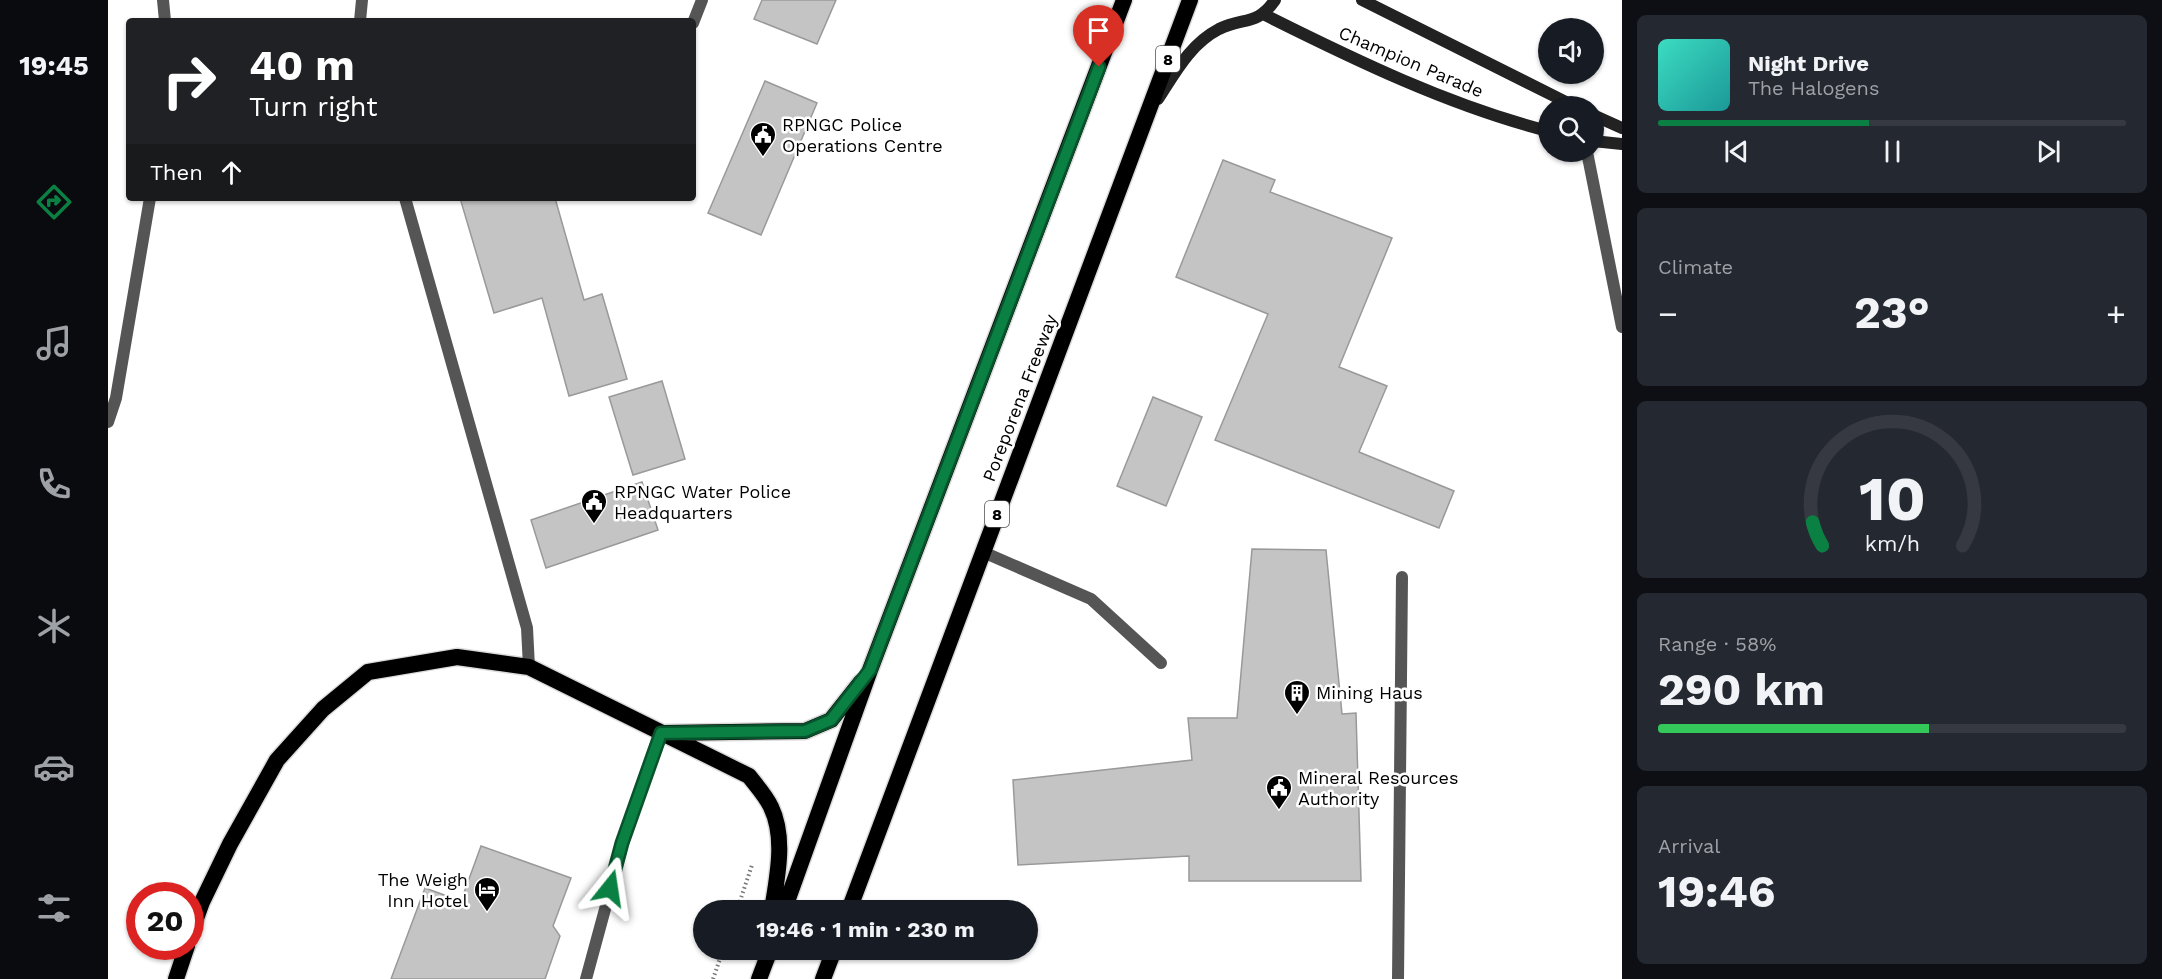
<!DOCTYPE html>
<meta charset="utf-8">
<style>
:root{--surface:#171b24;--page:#242831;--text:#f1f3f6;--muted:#9ea1a6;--line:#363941;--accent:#0b8043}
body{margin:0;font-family:"Work Sans",sans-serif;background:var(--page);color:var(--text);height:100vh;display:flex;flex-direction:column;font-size:22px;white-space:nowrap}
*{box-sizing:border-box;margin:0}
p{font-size:20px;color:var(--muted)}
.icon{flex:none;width:33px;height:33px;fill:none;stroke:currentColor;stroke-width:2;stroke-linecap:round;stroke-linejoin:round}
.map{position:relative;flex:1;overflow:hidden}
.sheet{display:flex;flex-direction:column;gap:15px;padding:15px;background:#0d0f14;width:540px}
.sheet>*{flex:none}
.guide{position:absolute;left:18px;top:18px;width:570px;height:183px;border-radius:6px;box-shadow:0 2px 4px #0004;background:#202124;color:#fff;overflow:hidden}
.buttons{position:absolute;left:1430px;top:18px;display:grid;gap:12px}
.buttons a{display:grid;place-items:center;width:66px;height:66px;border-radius:50%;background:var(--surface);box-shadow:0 2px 4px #0004;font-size:30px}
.speed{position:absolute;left:18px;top:882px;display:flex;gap:12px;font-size:30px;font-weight:700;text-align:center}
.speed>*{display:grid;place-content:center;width:78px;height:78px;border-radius:50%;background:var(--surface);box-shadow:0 2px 4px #0004;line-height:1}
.speed .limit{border:9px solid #d22;background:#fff;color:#111}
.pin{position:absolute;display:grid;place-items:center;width:51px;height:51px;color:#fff;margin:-62px -26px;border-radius:50% 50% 50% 0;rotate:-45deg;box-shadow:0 0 6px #0007}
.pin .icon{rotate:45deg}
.me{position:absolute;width:66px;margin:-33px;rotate:15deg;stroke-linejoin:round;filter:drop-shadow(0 0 4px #0008)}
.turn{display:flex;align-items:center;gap:21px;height:126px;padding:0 24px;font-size:27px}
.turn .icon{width:78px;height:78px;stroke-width:2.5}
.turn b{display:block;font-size:42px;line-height:51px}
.then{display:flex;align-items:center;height:57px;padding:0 24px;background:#0003;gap:12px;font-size:22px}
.big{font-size:45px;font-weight:700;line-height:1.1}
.sheet .card{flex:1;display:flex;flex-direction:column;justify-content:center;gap:9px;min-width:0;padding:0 21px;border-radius:9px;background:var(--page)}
.sheet .dial{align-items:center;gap:0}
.dial svg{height:156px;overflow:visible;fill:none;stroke:var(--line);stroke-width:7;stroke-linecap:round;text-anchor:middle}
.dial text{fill:var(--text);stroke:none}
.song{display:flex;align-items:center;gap:18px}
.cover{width:72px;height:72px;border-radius:9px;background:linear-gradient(135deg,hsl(170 70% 55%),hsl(180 70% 35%))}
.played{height:6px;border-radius:3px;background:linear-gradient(90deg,var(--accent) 45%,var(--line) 45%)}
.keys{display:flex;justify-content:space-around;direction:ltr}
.heat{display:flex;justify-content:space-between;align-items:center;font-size:33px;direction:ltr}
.charge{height:9px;border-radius:4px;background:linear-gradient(90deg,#34c759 58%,var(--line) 0)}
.trip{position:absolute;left:585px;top:900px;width:345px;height:60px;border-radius:30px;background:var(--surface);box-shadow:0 2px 4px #0004;font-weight:700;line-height:60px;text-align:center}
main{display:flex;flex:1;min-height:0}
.tab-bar{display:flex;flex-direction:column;width:108px;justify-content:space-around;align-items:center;background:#090b0e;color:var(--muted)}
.tab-bar .icon{width:42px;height:42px}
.tab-bar .selected{color:var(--accent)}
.tab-bar b{font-size:27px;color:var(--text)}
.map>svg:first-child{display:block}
.building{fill:#c4c4c4;stroke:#999;stroke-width:1.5}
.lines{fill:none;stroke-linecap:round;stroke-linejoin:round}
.trunk-casing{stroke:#dbdbdb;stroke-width:19}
.path{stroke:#777;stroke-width:4;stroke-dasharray:1.5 3;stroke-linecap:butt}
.service{stroke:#555;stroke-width:12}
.minor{stroke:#555;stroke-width:12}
.secondary{stroke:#222;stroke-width:12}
.trunk{stroke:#000;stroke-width:16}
.route-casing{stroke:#07532c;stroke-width:15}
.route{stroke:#0b8043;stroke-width:10}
.labels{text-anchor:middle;stroke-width:5;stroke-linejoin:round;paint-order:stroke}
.shield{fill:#fff;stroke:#4c4c4c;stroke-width:1.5}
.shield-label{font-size:16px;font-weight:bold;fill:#000}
.street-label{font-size:18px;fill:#000;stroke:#fff}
.poi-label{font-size:18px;fill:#000;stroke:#fff;text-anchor:start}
</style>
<main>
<nav class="tab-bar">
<b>19:45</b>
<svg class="icon selected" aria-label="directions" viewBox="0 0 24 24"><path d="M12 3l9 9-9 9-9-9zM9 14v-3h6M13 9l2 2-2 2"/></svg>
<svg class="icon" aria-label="music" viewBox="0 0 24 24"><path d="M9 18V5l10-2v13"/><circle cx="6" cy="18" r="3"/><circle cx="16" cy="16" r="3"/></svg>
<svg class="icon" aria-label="phone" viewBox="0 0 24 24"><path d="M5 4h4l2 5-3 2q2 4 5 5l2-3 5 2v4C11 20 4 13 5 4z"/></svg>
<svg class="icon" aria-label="climate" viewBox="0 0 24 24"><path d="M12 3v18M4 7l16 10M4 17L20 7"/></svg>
<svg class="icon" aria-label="car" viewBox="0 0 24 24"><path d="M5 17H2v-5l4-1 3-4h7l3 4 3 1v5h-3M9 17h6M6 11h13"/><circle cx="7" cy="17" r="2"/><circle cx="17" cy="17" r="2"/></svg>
<svg class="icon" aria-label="filters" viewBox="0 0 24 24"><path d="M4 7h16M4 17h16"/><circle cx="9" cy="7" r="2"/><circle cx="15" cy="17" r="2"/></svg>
</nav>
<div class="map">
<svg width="1514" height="979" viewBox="0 0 1514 979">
<rect width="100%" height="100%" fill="#fff"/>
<path class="building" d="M 654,0 L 728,0 L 709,44 L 646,19 Z
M 657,81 L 709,103 L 653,235 L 600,213 Z
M 1115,160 L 1167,180 L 1162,192 L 1284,238 L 1231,367 L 1279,386 L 1251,452 L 1346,491 L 1331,528 L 1107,440 L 1160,314 L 1068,277 Z
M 352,198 L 447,198 L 476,300 L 494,294 L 519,379 L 461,396 L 434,298 L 386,313 Z
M 554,381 L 577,459 L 525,475 L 501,397 Z
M 1045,397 L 1094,417 L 1058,506 L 1009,486 Z
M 534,482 L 550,530 L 438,568 L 423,520 Z
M 1144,549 L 1218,550 L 1234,714 L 1248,713 L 1253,881 L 1081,881 L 1081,856 L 910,865 L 905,780 L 1084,760 L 1080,718 L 1129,718 Z
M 373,846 L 463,878 L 445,926 L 452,936 L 437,979 L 283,979 L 317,888 L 353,901 Z"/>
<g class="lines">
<defs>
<path id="trunk" d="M 557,733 L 697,731 L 723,720 L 753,682
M 676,910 L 762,670 L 1016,0
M 741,910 L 1082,0
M 82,935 L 94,902 L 122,844 L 169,760 L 215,709 L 260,672 L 349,657 L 421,667 L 641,776 C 648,785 658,796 663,807 C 678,838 669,878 664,910
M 68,979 L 79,946
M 651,979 L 662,950
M 715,979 L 726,950"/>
</defs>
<use href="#trunk" class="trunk-casing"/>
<path class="path" d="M 629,910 L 644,865
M 605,979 L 615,950"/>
<path class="service" d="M 585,23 L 594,0
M 875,552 L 983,599 L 1053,663
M 478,979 L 515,843 L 553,733"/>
<path class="minor" d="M 55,0 L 57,21
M 252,21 L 254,0
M 1479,152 L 1514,327
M 297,198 L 419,628 L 421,667
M 0,422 L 8,398 L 42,198
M 1290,979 L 1294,577"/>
<path class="secondary" d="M 1254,0 L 1466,106
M 1157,15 C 1247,60 1342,106 1440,131
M 1050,99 C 1067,73 1082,44 1111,29 C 1136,17 1149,26 1167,0
M 1485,115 L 1514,128
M 1485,141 L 1514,144"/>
<use href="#trunk" class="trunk"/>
</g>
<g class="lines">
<defs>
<path id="route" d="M 502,888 L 514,843 L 553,733 L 697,731 L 723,720 L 762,670 L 991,67"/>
</defs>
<use href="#route" class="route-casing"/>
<use href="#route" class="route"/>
</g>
<defs>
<symbol id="civic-pin" viewBox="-11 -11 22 30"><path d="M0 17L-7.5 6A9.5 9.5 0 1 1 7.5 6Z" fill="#000" stroke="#fff"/><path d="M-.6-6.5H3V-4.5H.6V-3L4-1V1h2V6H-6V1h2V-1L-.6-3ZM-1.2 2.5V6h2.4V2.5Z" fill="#fff"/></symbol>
<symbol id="building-pin" viewBox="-11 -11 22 30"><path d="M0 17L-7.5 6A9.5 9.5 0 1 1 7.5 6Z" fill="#000" stroke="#fff"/><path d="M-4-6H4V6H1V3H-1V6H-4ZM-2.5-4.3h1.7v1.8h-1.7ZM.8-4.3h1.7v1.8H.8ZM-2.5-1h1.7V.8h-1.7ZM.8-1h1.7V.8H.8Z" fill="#fff"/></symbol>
<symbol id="hotel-pin" viewBox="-11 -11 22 30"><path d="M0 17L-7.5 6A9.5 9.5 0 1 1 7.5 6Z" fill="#000" stroke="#fff"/><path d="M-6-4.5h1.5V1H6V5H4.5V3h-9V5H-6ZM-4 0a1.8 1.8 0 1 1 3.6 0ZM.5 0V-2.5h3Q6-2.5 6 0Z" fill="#fff"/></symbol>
</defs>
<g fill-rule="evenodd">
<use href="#civic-pin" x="640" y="120" width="30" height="40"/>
<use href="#civic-pin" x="471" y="487" width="30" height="40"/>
<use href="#building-pin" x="1174" y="678" width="30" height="40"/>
<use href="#civic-pin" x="1156" y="773" width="30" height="40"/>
<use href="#hotel-pin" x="364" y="875" width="30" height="40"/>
</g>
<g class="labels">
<g class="shield">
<rect x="1048" y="46" width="24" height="26" rx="4.5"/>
<rect x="877" y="501" width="24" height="26" rx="4.5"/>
</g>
<g class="shield-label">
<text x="1060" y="65">8</text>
<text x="889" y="520">8</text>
</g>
<g class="street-label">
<text transform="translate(1303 62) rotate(23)" y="6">Champion Parade</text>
<text transform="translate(912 398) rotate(-69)" y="6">Poreporena Freeway</text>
</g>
<g class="poi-label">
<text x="674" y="131">RPNGC Police<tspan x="674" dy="21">Operations Centre</tspan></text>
<text x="506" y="498">RPNGC Water Police<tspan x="506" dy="21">Headquarters</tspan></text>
<text x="1208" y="699">Mining Haus</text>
<text x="1190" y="784">Mineral Resources<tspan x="1190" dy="21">Authority</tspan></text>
<text x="360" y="886" text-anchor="end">The Weigh<tspan x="360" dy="21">Inn Hotel</tspan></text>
</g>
</g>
</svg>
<div class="buttons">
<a><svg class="icon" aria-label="sound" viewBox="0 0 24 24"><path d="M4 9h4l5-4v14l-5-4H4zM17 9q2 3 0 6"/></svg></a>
<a><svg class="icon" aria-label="search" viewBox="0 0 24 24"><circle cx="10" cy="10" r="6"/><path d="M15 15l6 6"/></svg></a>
</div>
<div class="speed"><div class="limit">20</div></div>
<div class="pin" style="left:991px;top:67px;background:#d93025"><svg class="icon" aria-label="arrive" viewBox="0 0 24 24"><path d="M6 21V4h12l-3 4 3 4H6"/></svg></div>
<svg class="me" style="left:502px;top:888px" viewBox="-20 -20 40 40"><path d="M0-17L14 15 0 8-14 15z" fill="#0b8043" stroke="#fff" stroke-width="4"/></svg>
<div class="trip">19:46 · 1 min · 230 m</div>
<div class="guide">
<div class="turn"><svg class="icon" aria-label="right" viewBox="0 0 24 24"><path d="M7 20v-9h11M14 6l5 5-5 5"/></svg><div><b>40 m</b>Turn right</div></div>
<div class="then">Then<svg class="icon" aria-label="ahead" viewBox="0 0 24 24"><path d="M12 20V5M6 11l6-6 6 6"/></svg></div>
</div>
</div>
<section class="sheet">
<div class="card">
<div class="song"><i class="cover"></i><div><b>Night Drive</b><p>The Halogens</p></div></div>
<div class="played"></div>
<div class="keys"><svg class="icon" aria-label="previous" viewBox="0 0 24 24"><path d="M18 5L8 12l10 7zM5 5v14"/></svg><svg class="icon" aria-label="pause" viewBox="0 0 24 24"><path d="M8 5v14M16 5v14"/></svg><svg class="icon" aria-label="next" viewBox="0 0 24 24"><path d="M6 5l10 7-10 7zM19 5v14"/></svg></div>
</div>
<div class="card"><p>Climate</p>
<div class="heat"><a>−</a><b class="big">23°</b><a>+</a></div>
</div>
<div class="card dial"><svg viewBox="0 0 100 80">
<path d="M14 69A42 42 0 1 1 86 69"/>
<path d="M14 69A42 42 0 0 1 9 57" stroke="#0b8043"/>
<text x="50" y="56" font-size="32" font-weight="700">10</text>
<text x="50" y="72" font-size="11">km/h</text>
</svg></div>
<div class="card"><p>Range · 58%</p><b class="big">290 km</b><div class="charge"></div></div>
<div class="card"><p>Arrival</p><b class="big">19:46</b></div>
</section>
</main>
